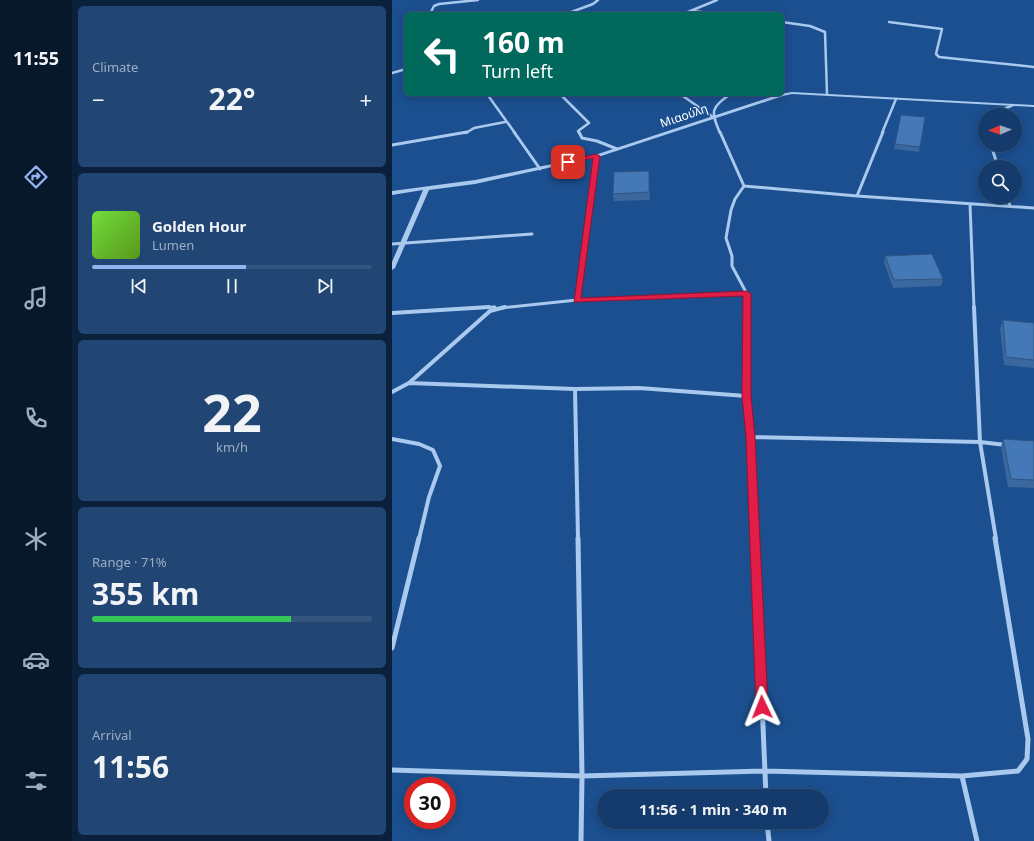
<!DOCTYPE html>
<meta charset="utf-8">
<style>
:root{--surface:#143b6b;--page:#214673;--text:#f1f3f6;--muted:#9dadc1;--line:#33557e;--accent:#95b2f1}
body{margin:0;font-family:"Noto Sans",sans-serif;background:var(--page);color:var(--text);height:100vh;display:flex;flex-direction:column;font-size:15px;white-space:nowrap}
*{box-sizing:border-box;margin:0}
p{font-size:13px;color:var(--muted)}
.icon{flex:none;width:22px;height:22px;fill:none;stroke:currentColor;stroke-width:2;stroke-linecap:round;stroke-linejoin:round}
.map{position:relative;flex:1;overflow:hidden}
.drawer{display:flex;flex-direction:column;gap:6px;padding:6px;background:#0b203b;width:320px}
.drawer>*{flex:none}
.top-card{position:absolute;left:12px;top:12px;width:380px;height:84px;border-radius:6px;box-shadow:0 2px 10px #0003,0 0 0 1px var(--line);background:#00695c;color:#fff;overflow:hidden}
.needle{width:26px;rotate:268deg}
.buttons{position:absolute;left:586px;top:108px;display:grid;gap:8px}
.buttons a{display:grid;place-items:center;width:44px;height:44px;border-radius:50%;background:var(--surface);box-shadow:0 2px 10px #0003,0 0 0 1px var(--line);font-size:20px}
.speed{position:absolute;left:12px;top:777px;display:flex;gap:8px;font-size:20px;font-weight:700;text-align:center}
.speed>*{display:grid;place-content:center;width:52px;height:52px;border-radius:50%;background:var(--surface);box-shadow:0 2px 10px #0003,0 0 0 1px var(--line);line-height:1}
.speed .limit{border:6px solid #d22;background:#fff;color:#111}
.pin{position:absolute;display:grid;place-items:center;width:34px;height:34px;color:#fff;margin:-17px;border-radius:8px;box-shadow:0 2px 6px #0006}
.me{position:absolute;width:44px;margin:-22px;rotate:358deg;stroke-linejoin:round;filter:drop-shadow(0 0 3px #0008)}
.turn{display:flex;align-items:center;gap:14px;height:84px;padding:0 12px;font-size:18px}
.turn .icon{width:52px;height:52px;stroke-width:2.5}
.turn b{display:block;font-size:28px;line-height:34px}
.big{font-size:30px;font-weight:700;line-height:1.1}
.drawer .widget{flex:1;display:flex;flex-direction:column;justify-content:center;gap:6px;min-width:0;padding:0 14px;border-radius:6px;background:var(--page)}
.drawer .dial{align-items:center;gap:0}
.dial b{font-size:52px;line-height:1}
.song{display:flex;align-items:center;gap:12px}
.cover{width:48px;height:48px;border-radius:6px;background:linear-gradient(135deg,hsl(100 70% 55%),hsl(90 70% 35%))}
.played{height:4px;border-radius:2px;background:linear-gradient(90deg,var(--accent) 55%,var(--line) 55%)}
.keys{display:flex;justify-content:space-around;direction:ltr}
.heat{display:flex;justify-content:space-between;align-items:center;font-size:22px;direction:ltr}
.charge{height:6px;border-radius:3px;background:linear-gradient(90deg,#34c759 71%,var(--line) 0)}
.trip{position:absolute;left:205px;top:789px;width:232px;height:40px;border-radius:20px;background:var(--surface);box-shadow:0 2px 10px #0003,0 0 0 1px var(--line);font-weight:700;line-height:40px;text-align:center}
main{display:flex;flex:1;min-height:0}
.tab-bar{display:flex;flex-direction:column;width:72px;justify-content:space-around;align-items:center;background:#08182b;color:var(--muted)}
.tab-bar .icon{width:28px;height:28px}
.tab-bar .active{color:var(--accent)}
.tab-bar b{font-size:18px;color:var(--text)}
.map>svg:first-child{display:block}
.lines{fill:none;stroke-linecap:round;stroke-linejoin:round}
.minor-far3{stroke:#a9c9ee;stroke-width:2.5}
.minor-far2{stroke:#a9c9ee;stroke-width:3}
.minor-far1{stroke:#a9c9ee;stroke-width:4}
.minor{stroke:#a9c9ee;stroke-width:5}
.tertiary{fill:#a9c9ee;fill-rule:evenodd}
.wall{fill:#3a679d}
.building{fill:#4478b7;stroke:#305480}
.route{fill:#e11d48;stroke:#92132f}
.labels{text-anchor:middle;stroke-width:3;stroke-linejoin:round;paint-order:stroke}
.far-street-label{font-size:12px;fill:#fff;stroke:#1b4f8f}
</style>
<main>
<nav class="tab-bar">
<b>11:55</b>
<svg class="icon active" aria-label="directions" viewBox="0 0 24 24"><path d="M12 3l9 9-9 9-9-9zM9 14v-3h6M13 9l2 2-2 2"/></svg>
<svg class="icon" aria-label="music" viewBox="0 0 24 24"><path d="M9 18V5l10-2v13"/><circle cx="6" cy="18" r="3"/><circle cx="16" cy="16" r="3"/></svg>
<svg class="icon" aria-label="phone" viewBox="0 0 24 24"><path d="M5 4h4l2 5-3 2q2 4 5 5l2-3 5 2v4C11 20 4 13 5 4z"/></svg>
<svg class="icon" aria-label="climate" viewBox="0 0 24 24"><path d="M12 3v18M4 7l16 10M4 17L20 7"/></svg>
<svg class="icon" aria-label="car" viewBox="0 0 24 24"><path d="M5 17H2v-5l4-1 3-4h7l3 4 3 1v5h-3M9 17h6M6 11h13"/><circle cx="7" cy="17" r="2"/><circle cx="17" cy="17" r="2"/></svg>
<svg class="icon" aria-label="filters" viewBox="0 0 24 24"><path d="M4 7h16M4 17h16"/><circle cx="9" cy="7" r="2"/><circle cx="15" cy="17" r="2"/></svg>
</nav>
<section class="drawer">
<div class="widget"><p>Climate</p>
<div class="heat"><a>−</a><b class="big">22°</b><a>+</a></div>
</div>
<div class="widget">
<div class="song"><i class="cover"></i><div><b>Golden Hour</b><p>Lumen</p></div></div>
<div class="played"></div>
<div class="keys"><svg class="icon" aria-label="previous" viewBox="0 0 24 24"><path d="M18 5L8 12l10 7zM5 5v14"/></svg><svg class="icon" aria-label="pause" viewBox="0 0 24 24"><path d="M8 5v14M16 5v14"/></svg><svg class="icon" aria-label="next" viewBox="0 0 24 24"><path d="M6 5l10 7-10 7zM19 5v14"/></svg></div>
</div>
<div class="widget dial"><b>22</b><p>km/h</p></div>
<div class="widget"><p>Range · 71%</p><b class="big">355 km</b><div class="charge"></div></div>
<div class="widget"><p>Arrival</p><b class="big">11:56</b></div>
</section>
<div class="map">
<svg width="642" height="841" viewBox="0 0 642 841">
<rect width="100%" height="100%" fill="#1b4f8f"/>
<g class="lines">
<path class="minor-far3" d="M 302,11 L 324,14
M 38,14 L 42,6 L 47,4 L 86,0
M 174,14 L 201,4 L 206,0
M 291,14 L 325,0
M 390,22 L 418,26 L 433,32 L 435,94
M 497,22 L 550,29 L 544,54 L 547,57 L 642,67
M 0,73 L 14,69
M 95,94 L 123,133
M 168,94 L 197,123 L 186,131 L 187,133
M 288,94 L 321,117
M 599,115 L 621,105
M 593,124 L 593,126
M 74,133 L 82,128 L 113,122
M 328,133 C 319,112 318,107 339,94
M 490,133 L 504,99"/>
<path class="minor-far2" d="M 122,132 L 148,169
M 187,132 L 190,138 L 205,141 L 225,149
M 328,132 L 352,186 L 465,196 L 642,208
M 0,145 L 75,132
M 599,145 L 606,167
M 352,186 L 343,199 L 339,210 L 334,238 L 340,256 L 340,266 L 355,294
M 465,196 L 491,132
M 615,197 L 618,206
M 578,204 L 582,308
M 0,244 L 140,234
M 185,300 L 204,156
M 80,308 L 103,307
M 109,308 L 185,300 L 355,294
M 355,308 L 355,294"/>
<path class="minor-far1" d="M 355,307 L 354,396 L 359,437 L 363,539
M 582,307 L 588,442 L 604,539
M 0,313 L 97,307
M 17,383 L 98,311 L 113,307
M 183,389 L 186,539
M 0,392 L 17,383 L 183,389 L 247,388 L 354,396
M 359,437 L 588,442 L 614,445
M 0,439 L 27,444 L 41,450 L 48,466 L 37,497 L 27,539"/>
<path class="minor" d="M 186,538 L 190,776 L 189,841
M 363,538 L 374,796
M 0,648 L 27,538
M 0,770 L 190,776 L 373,771 L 570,776 L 626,771 L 635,759 L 636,739 L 603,538
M 570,776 L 585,841
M 375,822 L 377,841"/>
<path class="tertiary" d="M 400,92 L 642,105 L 642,107 L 400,94 L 391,96 L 206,157 L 83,184 L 37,190 L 3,268 L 0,270 L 0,262 L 31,190 L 0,195 L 0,191 L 83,180 L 203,155 L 388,94 Z"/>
</g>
<path class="wall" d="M 533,117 L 527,152 L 502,149 L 503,144 Z
M 257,178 L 258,200 L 222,201 L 221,194 Z
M 493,256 L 551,279 L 549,286 L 501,288 L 492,263 Z
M 611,320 L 642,323 L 642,368 L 612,365 L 608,328 Z
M 611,439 L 642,441 L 642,488 L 616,487 L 609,447 Z"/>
<path class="building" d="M 509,115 L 533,117 L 528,147 L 503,144 Z
M 257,171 L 257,192 L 221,194 L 222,172 Z
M 540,254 L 551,279 L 502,280 L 493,256 Z
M 611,320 L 642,323 L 642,360 L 614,357 Z
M 611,439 L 642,441 L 642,480 L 619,479 Z"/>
<path class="route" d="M 204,154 L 208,156 L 189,298 L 355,291 L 359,294 L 359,396 L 363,437 L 376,707 L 374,711 L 370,713 L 366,711 L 364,707 L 354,437 L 350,396 L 351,296 L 182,302 L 201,158 L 176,164 L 173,162 Z"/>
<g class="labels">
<g class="far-street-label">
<text transform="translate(292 116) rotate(-19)" y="4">Μιαούλη</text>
</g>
</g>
</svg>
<div class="buttons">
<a><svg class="needle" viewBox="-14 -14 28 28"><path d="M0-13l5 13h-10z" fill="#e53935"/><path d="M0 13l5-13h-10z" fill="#9dadc1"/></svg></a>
<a><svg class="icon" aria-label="search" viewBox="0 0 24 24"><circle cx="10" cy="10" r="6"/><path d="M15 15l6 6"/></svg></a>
</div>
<div class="speed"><div class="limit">30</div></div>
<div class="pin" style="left:176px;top:162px;background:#d93025"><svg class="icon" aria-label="arrive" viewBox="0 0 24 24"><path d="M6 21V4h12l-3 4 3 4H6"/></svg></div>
<svg class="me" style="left:370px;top:707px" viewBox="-20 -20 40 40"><path d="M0-17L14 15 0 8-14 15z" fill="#e11d48" stroke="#fff" stroke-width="4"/></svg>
<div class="trip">11:56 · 1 min · 340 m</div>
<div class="top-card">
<div class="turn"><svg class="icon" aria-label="left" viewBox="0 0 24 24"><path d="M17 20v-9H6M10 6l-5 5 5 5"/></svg><div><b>160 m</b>Turn left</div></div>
</div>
</div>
</main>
